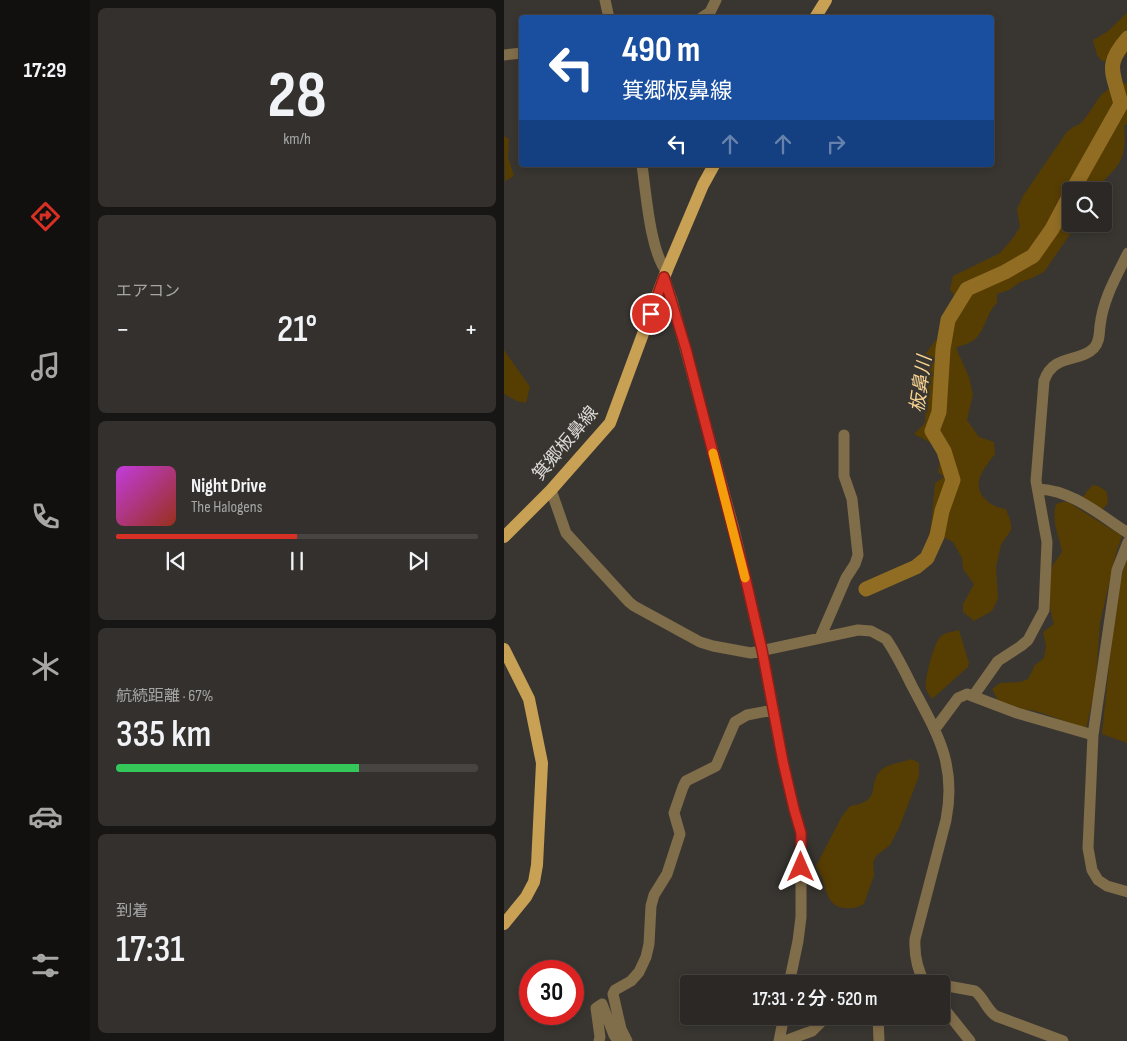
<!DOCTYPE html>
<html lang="ja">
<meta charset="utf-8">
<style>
:root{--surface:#2b2825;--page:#33302d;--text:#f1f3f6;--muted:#a6a6a7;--line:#474442;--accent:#d93025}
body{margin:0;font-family:"Sofia Sans Condensed","Noto Sans JP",sans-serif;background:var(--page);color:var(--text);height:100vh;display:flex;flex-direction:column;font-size:19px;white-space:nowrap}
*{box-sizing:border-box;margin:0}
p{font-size:16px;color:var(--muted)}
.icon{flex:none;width:28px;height:28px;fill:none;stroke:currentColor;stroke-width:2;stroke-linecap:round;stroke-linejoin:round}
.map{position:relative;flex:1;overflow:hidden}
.drawer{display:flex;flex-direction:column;gap:8px;padding:8px;background:#181614;width:414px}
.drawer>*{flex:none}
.hud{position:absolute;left:15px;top:15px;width:475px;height:152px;border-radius:5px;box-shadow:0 2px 8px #0003,0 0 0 1px var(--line);background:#1a4fa0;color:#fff;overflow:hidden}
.fabs{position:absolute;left:558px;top:182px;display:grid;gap:10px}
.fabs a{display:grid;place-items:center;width:50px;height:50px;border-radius:5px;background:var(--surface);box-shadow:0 2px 8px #0003,0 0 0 1px var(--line);font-size:25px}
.speed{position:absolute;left:15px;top:960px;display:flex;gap:10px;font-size:25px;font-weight:700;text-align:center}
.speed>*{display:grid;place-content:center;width:65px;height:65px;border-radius:50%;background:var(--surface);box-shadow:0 2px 8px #0003,0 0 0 1px var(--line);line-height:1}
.speed .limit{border:8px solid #d22;background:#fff;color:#111}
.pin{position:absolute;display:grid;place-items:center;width:42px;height:42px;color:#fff;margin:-21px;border:2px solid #fff;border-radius:50%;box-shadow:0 1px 5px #0007}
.me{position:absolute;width:55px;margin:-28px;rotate:0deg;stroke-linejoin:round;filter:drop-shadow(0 0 4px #0008)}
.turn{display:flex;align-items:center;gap:18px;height:105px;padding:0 20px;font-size:22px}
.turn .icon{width:65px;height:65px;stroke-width:2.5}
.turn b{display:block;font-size:35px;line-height:42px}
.lanes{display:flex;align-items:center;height:48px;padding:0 20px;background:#0003;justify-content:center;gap:25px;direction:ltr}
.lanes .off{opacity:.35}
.big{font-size:38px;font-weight:600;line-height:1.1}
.drawer .widget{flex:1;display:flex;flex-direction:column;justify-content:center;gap:8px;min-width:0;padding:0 18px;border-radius:8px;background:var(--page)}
.drawer .dial{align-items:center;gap:0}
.dial b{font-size:65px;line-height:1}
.song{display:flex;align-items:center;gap:15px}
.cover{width:60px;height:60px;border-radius:8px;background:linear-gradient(135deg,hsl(290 70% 55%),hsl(10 70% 35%))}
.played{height:5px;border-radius:2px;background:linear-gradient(90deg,var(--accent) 50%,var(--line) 50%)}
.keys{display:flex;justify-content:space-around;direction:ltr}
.heat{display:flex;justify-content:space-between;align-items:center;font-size:28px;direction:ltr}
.charge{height:8px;border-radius:4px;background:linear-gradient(90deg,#34c759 67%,var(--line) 0)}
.trip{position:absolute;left:176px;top:975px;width:270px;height:50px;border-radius:5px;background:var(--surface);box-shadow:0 2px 8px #0003,0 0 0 1px var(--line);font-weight:600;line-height:50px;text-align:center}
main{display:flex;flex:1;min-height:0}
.tab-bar{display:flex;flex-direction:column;width:90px;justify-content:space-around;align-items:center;background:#11100f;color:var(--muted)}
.tab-bar .icon{width:35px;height:35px}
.tab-bar .selected{color:var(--accent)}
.tab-bar b{font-size:22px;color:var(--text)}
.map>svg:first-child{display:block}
.green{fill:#563d02}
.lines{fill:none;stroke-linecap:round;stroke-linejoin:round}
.river{stroke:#916d24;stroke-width:15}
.minor{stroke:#806d4a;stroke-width:11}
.major{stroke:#c9a155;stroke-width:12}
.route-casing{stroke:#8d1f18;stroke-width:12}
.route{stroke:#d93025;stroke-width:9}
.slow{stroke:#f59e0b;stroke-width:9}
.labels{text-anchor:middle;stroke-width:5;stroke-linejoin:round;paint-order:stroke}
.street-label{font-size:18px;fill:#dbd9d6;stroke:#393631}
.water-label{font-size:19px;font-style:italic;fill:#f7d291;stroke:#393631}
</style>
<main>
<nav class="tab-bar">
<b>17:29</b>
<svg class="icon selected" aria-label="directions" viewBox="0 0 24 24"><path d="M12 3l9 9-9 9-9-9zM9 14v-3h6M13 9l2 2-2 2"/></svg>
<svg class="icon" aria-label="music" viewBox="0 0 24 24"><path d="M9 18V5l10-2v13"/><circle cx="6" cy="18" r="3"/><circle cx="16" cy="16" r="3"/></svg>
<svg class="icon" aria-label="phone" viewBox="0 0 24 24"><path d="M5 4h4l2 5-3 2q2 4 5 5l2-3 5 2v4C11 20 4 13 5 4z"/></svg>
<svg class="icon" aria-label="climate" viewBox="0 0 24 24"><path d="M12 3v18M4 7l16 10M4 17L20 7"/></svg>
<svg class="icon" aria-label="car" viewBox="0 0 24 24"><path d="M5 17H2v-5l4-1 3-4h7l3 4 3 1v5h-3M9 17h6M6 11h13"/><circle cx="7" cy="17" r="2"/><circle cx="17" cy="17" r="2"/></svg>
<svg class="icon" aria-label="filters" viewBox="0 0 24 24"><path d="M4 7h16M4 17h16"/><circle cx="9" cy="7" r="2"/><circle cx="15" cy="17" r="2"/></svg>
</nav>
<section class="drawer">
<div class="widget dial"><b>28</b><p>km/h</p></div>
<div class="widget"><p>エアコン</p>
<div class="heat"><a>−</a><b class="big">21°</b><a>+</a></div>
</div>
<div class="widget">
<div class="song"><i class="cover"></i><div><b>Night Drive</b><p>The Halogens</p></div></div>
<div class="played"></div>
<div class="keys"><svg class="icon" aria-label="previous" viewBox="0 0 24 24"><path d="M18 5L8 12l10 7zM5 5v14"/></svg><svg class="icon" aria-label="pause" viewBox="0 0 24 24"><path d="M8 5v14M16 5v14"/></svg><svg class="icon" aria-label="next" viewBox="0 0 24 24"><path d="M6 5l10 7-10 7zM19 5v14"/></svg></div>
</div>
<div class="widget"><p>航続距離 · 67%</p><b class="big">335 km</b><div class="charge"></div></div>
<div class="widget"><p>到着</p><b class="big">17:31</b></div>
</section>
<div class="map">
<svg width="624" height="1041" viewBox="0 0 624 1041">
<rect width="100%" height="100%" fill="#393631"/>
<path class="green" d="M 623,13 L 623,54 L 612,62 L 598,61 L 593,55 L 589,40 L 603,32 Z
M 622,83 L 624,87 L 624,123 L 620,126 C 621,141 622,156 611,169 C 603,178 600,178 595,191 L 566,191 L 566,224 L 573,224 L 540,272 L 526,279 L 516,282 L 505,290 L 493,294 L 493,303 C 482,313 482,330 470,340 C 465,344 457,345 452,348 L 465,377 L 469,395 L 463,420 L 475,437 L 490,442 L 491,454 C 481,467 466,484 481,499 C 487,505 494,508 502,509 L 507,523 L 507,530 L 497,545 L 492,567 L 494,599 L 488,611 L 470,621 L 459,612 L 459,604 L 470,584 L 459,569 L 458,558 L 449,542 L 437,536 L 427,558 L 406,565 L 418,555 L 423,542 L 427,526 L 431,483 L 440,477 L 434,472 L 436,462 L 431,445 L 410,434 L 421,423 L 423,380 L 419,357 L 432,340 L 445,335 L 456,305 L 446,289 L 449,276 L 496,253 L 509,238 L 516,227 L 513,209 L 519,196 L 562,133 C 568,126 574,126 578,122 C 595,103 592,89 622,83 Z
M 0,136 L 5,139 L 4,157 L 10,176 L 1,181 Z
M 0,350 L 26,387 L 22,403 L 13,401 L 0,394 Z
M 589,485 L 594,486 L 602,491 C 605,500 605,505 596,511 L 578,499 L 583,491 Z
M 558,502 L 564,502 L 618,536 L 612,553 L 596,623 L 591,689 L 582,729 C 567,724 553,718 538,713 C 525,708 508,711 497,702 C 492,699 491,694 488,689 L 496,683 L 516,682 L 524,679 L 531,665 L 540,658 L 542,646 L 539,632 L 550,624 C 545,607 541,582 549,565 C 551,561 555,557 558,552 C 555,535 547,521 552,504 Z
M 623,557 L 623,743 L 598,734 L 612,596 Z
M 455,630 L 465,663 L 464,667 L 428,699 C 426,696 423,692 422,689 C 420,680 430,642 437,636 C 442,632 449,632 455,630 Z
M 408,759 L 415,763 L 415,776 L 395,828 L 386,845 L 372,856 L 369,863 L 370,875 L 360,904 C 352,908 349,909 340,908 C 325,906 323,894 319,881 C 318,876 314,871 312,866 L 338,816 L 346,806 C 380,801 362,785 377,770 C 384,764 399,762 408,759 Z"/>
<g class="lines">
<path class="river" d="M 568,191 L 617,104 C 609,72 600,65 624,38
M 362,589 L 412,567 L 423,558 L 433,536 L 438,511 L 449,480 L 440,451 L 428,431 L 435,412 L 439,349 L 444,320 L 463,289 L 501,272 L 529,256 L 548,229 L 566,195"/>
<path class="minor" d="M 101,0 L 105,18
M 197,18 L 206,12 L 212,0
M 0,55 L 18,53
M 138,165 C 142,192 146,252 163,272
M 160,277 L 168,300 L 230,529 L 258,650 L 279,762 L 290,809 L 297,833 L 297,917 L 294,941 L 285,984
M 534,489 C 568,490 596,515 624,533
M 47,490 L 62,533 L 125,602 L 130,606 L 196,642 L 209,646 L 247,653 L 354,630 L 367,631 L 382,639 C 392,653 400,670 408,686 C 433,733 453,764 442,820 L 411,939 C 410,956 413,969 421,984
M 624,542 L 613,570 L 589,735 L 584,848 L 588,870 L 594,880 L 603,886 L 624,892
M 316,638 L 342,578 L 351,564 L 354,555 L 348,499 L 340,476 L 340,435
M 470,695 L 494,661 L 517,646 L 524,640 L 540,610 L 543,542 L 532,481 L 540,381 C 549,353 576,363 590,348 C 596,341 595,334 596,326 C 599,299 612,277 624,253
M 431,729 L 454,698 L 463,694 L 513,713 L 589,735
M 438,985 L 471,991 C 480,998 483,1010 492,1016 L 559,1041
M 438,1006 L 466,1041
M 374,1016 L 375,1041
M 95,1041 L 96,1037 L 92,1008 L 98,1004 L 110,1035 L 114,1041
M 123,1041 L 117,1029 L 109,994 L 111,990 L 127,981 L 135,972 L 142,957 L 145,944 L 147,906 L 150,895 L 163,874 L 176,834 L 170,813 L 179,787 L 182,781 L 212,766 L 231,722 L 243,715 L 269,710
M 275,1041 L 280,1016
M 281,1041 L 308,1031 L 323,1016"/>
<path class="major" d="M 311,18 L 322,0
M 0,537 L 47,490 L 106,423 L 160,277 L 199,185 L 210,165
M 0,649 L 25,699 L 38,763 L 33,865 L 30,882 L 22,897 L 0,924"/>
</g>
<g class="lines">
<defs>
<path id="route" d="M 147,314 L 160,277 L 182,349 L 240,572 L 258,650 L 279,762 L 290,809 L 297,833 L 297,867"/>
</defs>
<use href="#route" class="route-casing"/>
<use href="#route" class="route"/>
<path class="slow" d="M 209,453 L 241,578"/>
</g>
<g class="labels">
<g class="street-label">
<text transform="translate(61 443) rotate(-50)" y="6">箕郷板鼻線</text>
</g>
<g class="water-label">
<text transform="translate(416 384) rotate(-82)" y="7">板鼻川</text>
</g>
</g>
</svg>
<div class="fabs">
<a><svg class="icon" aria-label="search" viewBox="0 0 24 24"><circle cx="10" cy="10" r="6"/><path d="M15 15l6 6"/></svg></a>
</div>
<div class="speed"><div class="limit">30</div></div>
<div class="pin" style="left:147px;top:314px;background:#d93025"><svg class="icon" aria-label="arrive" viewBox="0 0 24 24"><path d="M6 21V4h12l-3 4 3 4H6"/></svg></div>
<svg class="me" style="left:297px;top:867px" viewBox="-20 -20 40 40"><path d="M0-17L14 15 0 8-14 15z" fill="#d93025" stroke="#fff" stroke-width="4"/></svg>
<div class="trip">17:31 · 2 分 · 520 m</div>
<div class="hud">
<div class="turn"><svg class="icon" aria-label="left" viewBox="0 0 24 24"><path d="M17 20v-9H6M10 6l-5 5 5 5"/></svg><div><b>490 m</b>箕郷板鼻線</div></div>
<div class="lanes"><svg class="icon" aria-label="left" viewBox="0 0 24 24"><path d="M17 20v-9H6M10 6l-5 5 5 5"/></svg><svg class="icon off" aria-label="ahead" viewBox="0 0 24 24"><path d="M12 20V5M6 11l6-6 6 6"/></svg><svg class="icon off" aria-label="ahead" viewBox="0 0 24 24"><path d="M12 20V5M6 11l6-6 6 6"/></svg><svg class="icon off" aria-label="right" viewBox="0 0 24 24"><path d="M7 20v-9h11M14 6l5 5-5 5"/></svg></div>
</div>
</div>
</main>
